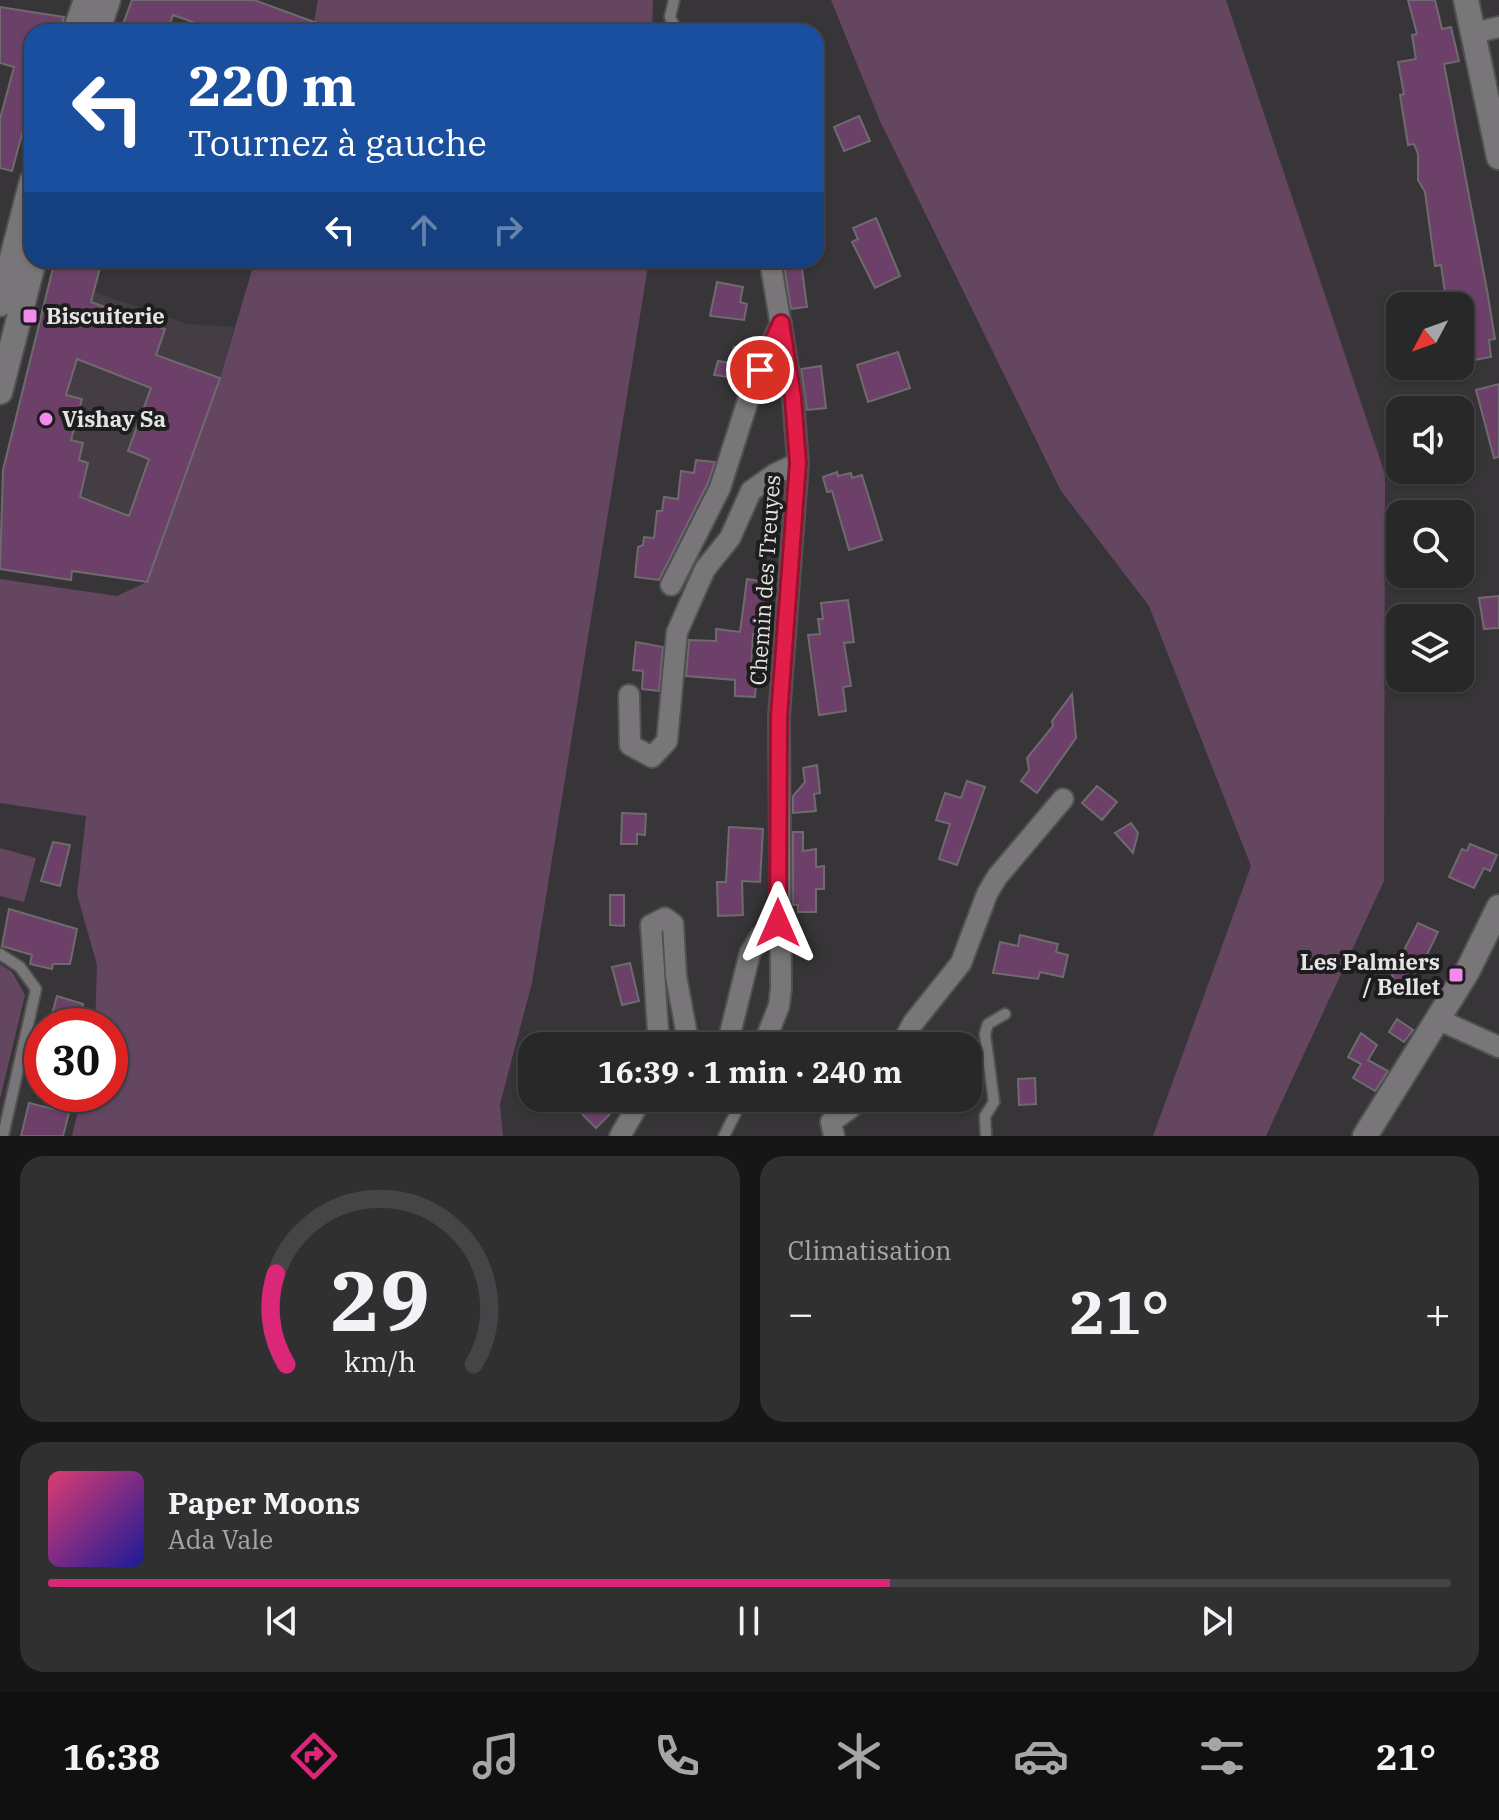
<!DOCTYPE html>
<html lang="fr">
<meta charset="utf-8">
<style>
:root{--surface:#292829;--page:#313031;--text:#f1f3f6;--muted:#a5a6a8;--line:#454446;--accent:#db2777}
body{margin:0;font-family:"IBM Plex Serif",serif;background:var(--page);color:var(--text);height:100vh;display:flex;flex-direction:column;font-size:30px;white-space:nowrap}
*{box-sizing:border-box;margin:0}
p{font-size:26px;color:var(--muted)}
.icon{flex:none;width:44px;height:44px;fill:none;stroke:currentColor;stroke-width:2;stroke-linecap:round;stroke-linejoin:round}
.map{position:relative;height:1136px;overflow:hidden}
.details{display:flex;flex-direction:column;gap:20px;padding:20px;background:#171617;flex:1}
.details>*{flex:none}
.banner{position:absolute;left:24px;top:24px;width:800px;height:244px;border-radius:24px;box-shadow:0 2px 6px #0004,0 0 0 2px var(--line);background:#1a4fa0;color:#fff;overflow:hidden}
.needle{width:52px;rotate:229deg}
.buttons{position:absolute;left:1386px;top:292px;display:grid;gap:16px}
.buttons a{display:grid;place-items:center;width:88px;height:88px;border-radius:16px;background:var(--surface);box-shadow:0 2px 6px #0004,0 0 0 2px var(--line);font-size:40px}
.speed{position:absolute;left:24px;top:1008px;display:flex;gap:16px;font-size:40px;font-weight:700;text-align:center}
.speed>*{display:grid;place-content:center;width:104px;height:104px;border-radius:50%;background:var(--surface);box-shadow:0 2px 6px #0004,0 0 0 2px var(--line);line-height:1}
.speed .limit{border:12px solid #d22;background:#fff;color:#111}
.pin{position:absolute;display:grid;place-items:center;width:68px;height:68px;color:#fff;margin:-34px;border:4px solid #fff;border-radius:50%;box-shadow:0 2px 8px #0007}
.me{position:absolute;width:88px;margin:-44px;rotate:0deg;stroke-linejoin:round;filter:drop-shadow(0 0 6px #0008)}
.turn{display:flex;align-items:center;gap:28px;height:168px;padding:0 32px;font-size:36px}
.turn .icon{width:104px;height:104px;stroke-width:2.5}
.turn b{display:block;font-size:56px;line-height:68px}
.lanes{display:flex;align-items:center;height:76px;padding:0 32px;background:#0003;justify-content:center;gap:40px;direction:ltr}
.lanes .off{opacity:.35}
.big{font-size:60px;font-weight:700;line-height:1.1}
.details .widget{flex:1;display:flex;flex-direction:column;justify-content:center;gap:12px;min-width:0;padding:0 28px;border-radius:24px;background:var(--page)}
.details .dial{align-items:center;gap:0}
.dial svg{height:208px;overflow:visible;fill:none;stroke:var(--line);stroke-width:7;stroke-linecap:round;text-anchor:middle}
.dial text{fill:var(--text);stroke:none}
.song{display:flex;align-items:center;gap:24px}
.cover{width:96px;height:96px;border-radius:12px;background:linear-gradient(135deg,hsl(340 70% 55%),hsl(240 70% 35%))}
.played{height:8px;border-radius:4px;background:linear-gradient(90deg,var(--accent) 60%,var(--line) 60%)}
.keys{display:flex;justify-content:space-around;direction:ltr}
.heat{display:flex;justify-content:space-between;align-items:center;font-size:44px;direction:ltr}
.details .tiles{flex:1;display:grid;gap:20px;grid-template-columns:1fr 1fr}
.widget:last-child{grid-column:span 2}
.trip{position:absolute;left:518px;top:1032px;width:464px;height:80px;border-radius:24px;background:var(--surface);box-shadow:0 2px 6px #0004,0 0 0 2px var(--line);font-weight:700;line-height:80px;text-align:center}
.menu{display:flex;height:128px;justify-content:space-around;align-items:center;background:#101010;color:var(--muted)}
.menu .icon{width:56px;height:56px}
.menu .selected{color:var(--accent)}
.menu b{font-size:36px;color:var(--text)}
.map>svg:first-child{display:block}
.built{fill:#443d43}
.green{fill:#644661}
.building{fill:#6d406a;stroke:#6d6b6d;stroke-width:2;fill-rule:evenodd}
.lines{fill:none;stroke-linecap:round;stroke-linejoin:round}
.service-casing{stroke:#525152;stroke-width:14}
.minor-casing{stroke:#525152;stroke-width:24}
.tertiary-casing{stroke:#525152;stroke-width:28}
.service{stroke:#797679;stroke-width:10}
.minor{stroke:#797679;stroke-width:20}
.tertiary{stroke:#797679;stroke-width:24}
.route-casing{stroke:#92132f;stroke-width:20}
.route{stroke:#e11d48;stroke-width:14}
.poi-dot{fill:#f589ef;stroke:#1e1d1e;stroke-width:3}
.labels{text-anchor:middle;stroke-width:8;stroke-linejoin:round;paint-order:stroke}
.poi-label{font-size:22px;font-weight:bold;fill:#e5e4e5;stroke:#1e1d1e;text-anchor:start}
.street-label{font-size:22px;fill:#e5e4e5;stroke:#1e1d1e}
</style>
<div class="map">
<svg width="1499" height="1136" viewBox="0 0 1499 1136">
<rect width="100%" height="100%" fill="#373537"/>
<path class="built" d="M 88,290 L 188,324 L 234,327 L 220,378 L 147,582 L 0,561 L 3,470 Z"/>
<path class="green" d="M 318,0 L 653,0 L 652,32 L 312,32 Z
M 831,0 L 1226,0 L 1385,474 L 1384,881 L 1266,1136 L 1153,1136 L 1251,866 L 1149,606 L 1061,491 L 880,121 Z
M 255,260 L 649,260 L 532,983 L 500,1104 L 503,1136 L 72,1136 L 82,1094 L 110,1094 L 110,1026 L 95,1026 L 97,965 L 77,894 L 86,816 L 0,803 L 0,579 L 117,596 L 147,582 L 220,378 Z
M 0,848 L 36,858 L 24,902 L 0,896 Z
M 0,964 L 12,972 L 25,995 L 0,1099 Z"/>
<path class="building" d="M 132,0 L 254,0 L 336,30 L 221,32 L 173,15 L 167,32 L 120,32 Z
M 1408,0 L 1435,0 L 1442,29 L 1451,27 L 1459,61 L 1444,64 L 1487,290 L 1495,339 L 1489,340 L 1491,357 L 1474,360 L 1473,351 L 1460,353 L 1460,306 L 1447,306 L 1441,265 L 1435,266 L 1425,192 L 1418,180 L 1418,154 L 1414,144 L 1408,145 L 1400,95 L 1404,94 L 1398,62 L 1416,59 L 1412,35 L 1417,34 Z
M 0,7 L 64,17 L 60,32 L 32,32 L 32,97 L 12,171 L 0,168 L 0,119 L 14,67 L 0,63 Z
M 859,116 L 870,141 L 844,151 L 834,127 Z
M 876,218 L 900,276 L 875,288 L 852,242 L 858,239 L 853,228 Z
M 55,260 L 102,260 L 91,302 L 165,329 L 156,355 L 220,378 L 147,582 L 72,571 L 71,580 L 0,569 L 3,470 ZM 77,359 L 151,388 L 128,451 L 149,459 L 129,516 L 80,497 L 88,463 L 79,460 L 83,443 L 71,440 L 82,399 L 66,395 Z
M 801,262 L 807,307 L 791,309 L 784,265 Z
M 717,282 L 743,287 L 740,302 L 747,304 L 744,320 L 710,316 Z
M 734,347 L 754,350 L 742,379 L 714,375 L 718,361 L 730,363 Z
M 898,352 L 910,388 L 868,402 L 857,365 Z
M 821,366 L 826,408 L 807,410 L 801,369 Z
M 1499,384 L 1499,457 L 1494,458 L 1476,390 Z
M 696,460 L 715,462 L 708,483 L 659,580 L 635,577 L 638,547 L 643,545 L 644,537 L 654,538 L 657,511 L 662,511 L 664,497 L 678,499 L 681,471 L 694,473 Z
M 837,472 L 838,476 L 851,473 L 852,478 L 862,475 L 882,540 L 849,550 L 832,491 L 827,492 L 823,477 Z
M 747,579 L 772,583 L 764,635 L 753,634 L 751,666 L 757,666 L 755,697 L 735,696 L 735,680 L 686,676 L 689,640 L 716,641 L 716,629 L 740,632 Z
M 1499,596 L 1499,628 L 1484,629 L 1479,598 Z
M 848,600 L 854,642 L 844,643 L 851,686 L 843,687 L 846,711 L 819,715 L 808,635 L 820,634 L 818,619 L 823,619 L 821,603 Z
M 636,642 L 663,647 L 659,691 L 642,689 L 643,671 L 633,670 Z
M 1072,694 L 1076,738 L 1037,793 L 1021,781 L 1029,770 L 1027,758 L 1053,726 L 1052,721 Z
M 817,765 L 820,793 L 814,794 L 816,811 L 793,813 L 793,796 L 805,782 L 803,768 Z
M 967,781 L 985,787 L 957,865 L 939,859 L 950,824 L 936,820 L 945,793 L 961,798 Z
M 1097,786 L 1117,802 L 1102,820 L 1082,803 Z
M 622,813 L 646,814 L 645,835 L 637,834 L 637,844 L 621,844 Z
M 1131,823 L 1138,833 L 1133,853 L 1115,833 Z
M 729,827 L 763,829 L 760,882 L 742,881 L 743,915 L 718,916 L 717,882 L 726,882 Z
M 793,832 L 803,832 L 803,851 L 816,849 L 816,867 L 824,866 L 824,889 L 816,889 L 816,912 L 798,912 L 798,905 L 793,905 Z
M 53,842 L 70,845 L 60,886 L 41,881 Z
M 1470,844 L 1497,855 L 1490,871 L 1484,868 L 1474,888 L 1449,877 L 1462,849 L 1467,851 Z
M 610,895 L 624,895 L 624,926 L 610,925 Z
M 9,909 L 77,929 L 70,964 L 53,964 L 52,969 L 30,964 L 32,955 L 2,946 Z
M 1418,923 L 1438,932 L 1418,973 L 1418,981 L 1395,986 L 1389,962 L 1399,960 Z
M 1020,935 L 1058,944 L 1056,952 L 1068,955 L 1063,977 L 1040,972 L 1038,979 L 993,973 L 1000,942 L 1018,946 Z
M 630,963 L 639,1001 L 622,1005 L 612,967 Z
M 57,996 L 83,1004 L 77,1026 L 51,1018 Z
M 1397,1019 L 1413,1030 L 1404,1042 L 1389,1032 Z
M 1361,1033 L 1377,1045 L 1368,1060 L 1388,1071 L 1375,1091 L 1353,1078 L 1361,1064 L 1348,1057 Z
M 1035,1078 L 1036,1104 L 1019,1105 L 1018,1079 Z
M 582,1098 L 612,1098 L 619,1105 L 596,1128 L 574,1106 Z
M 29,1103 L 69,1113 L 63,1136 L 21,1136 Z"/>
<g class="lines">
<defs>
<path id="service" d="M 674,0 L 670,17 L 677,32
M 0,954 L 20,967 L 36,989 L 3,1136
M 724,1136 L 743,1098
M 986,1136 L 985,1116 L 994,1102 L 985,1034 L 988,1024 L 1005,1014"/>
<path id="minor" d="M 1474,33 L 1499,27
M 671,585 L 720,488 L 750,394 L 781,323
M 629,695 L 630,745 L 652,757 L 667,741 L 677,632 L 705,569 L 730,538 L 751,491 L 775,474 L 798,463
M 1437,1019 L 1499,1047
M 659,1046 L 651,925 L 665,918 L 673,924 L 676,976 L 689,1046
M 727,1046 L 750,953 L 760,937 L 778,931
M 763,1046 L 779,1006 L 781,988 L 779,716 L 798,463 L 793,398 L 770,260
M 901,1046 L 913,1023 L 961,963 L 987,894 L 997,877 L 1063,799
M 620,1136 L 642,1098
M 834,1136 L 831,1122 L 864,1098"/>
<path id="tertiary" d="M 1466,0 L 1499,157
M 75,32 L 86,0
M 97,32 L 108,0
M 0,304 L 32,181
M 0,392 L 34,260
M 1365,1136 L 1467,972 L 1499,907"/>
</defs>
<use href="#service" class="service-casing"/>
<use href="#minor" class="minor-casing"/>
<use href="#tertiary" class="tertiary-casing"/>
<use href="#service" class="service"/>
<use href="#minor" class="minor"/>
<use href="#tertiary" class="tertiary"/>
</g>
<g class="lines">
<defs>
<path id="route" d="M 760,370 L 781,323 L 793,398 L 798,463 L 779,716 L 778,923"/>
</defs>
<use href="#route" class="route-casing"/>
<use href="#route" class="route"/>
</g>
<g class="poi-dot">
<rect x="22" y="308" width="16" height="16" rx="4"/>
<circle cx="46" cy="419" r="8"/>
<rect x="1448" y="967" width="16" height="16" rx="4"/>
</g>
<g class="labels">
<g class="poi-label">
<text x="46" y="324">Biscuiterie</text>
<text x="62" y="427">Vishay Sa</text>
<text x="1440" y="970" text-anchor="end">Les Palmiers<tspan x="1440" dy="25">/ Bellet</tspan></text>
</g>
<g class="street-label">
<text transform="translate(765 580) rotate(-86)" y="8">Chemin des Treuyes</text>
</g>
</g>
</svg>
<div class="buttons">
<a><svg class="needle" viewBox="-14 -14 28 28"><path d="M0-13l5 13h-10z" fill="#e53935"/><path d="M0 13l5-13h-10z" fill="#a5a6a8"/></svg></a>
<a><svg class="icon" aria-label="sound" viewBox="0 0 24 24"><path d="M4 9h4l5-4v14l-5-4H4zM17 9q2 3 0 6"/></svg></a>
<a><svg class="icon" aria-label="search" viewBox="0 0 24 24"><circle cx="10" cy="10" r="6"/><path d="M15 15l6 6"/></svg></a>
<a><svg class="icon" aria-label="layers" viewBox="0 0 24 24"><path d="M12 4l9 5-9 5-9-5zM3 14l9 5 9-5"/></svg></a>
</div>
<div class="speed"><div class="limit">30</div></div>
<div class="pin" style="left:760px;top:370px;background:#d93025"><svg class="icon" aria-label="arrive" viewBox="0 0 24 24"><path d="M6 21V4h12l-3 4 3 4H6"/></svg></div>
<svg class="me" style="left:778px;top:923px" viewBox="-20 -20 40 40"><path d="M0-17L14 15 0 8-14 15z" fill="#e11d48" stroke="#fff" stroke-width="4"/></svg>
<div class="trip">16:39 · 1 min · 240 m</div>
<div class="banner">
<div class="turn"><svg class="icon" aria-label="left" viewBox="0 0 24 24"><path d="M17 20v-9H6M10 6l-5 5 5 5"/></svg><div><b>220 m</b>Tournez à gauche</div></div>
<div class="lanes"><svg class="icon" aria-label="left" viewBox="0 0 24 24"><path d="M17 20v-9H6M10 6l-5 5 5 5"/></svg><svg class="icon off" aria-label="ahead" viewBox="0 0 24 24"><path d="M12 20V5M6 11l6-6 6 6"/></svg><svg class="icon off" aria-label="right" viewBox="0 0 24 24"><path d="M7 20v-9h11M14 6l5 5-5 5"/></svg></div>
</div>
</div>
<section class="details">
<div class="tiles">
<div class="widget dial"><svg viewBox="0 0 100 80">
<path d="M14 69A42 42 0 1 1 86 69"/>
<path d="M14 69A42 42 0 0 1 10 34" stroke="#db2777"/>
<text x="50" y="56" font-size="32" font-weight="700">29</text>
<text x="50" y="72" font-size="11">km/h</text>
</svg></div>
<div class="widget"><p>Climatisation</p>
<div class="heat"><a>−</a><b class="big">21°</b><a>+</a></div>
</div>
<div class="widget">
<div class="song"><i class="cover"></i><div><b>Paper Moons</b><p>Ada Vale</p></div></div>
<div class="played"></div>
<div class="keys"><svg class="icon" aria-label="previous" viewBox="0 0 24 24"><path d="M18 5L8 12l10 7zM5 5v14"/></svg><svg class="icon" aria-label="pause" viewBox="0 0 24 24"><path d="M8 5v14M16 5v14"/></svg><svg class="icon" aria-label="next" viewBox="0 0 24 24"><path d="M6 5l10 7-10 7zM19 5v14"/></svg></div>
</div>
</div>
</section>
<nav class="menu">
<b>16:38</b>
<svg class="icon selected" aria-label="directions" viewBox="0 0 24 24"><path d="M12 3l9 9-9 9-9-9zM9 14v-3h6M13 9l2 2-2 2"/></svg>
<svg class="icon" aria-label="music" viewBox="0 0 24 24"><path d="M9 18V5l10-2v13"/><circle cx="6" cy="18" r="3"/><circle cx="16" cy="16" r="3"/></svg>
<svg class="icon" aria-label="phone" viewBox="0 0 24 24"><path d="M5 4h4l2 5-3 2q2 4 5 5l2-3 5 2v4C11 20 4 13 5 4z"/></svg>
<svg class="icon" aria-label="climate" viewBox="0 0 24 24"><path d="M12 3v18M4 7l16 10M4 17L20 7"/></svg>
<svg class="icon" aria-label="car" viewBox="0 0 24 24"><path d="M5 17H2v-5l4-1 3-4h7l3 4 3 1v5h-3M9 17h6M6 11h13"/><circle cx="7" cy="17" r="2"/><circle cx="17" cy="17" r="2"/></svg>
<svg class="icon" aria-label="filters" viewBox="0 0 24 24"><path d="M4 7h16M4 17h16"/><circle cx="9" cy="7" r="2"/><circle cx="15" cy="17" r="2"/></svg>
<b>21°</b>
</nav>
